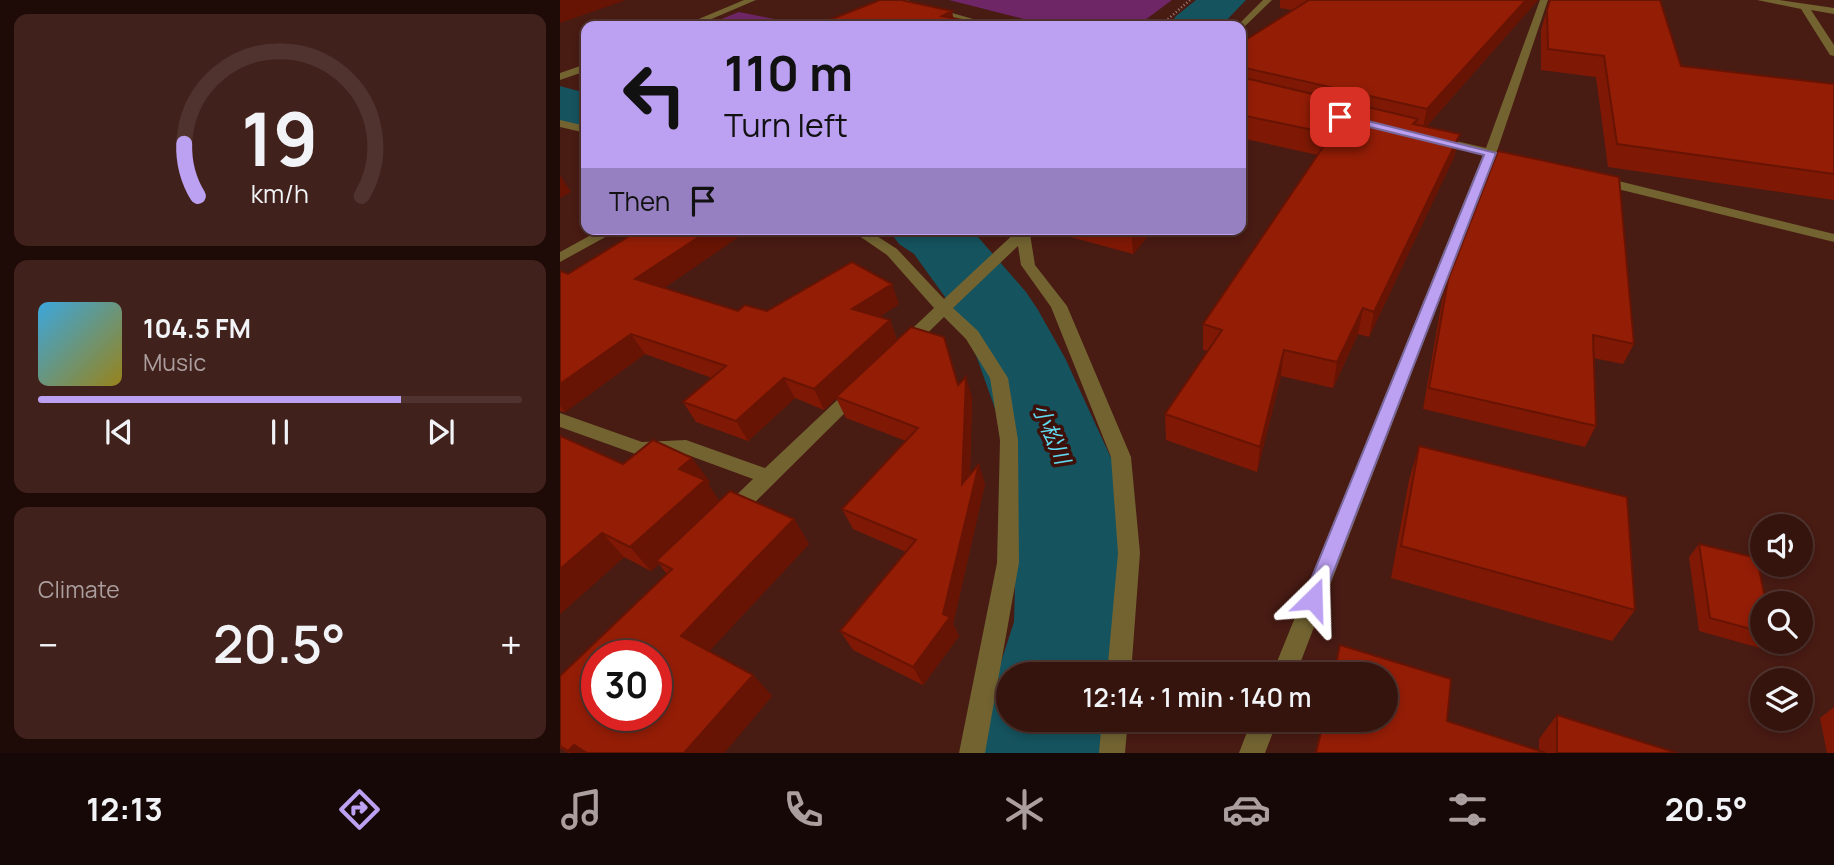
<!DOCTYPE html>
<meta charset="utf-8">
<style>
:root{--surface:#36140e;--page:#41211c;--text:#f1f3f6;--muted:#aa9e9e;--line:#50332e;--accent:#bca0f2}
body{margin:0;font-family:Manrope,"Noto Sans JP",sans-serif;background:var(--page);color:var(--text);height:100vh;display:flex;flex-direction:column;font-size:26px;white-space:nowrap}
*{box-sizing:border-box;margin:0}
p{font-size:23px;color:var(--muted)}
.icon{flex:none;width:38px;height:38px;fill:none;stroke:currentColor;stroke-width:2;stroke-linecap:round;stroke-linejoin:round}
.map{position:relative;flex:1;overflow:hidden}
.drawer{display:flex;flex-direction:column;gap:14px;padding:14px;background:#1e0b08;width:560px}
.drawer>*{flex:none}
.guide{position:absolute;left:21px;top:21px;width:665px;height:214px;border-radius:14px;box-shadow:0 4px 10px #0003,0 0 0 2px var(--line);background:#bca0f2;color:#111;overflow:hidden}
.buttons{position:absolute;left:1190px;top:514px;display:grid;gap:14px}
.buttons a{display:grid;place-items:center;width:63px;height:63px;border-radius:50%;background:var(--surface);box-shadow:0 4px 10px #0003,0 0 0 2px var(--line);font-size:35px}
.speed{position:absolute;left:21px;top:640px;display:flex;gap:14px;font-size:35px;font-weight:700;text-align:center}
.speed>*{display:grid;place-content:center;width:91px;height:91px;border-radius:50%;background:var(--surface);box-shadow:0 4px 10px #0003,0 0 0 2px var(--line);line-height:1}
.speed .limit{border:10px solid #d22;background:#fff;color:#111}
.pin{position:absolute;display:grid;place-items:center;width:60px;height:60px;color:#fff;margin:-30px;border-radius:14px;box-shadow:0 4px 10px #0006}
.me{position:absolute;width:77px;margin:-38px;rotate:22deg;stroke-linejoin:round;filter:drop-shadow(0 0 5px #0008)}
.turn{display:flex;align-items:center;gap:24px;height:147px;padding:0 28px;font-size:32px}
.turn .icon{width:91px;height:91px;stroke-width:2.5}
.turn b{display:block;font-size:49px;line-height:60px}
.then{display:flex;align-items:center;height:66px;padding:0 28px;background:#0003;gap:14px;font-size:26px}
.big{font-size:52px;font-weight:600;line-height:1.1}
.drawer .card{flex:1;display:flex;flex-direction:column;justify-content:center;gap:10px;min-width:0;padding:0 24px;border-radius:14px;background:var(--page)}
.drawer .dial{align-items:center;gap:0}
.dial svg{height:182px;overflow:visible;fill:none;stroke:var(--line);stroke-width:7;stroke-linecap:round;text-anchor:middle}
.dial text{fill:var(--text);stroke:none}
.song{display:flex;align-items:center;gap:21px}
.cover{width:84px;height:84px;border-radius:10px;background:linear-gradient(135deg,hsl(200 70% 55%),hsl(50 70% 35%))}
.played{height:7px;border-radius:4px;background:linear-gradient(90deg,var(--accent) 75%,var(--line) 75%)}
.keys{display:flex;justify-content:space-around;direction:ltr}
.heat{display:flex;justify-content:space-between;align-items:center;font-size:38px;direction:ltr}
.trip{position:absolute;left:436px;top:662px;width:402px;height:70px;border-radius:35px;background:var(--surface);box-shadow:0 4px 10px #0003,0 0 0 2px var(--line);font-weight:600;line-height:70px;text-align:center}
.tab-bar{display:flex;height:112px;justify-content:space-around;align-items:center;background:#160806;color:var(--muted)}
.tab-bar .icon{width:49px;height:49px}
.tab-bar .active{color:var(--accent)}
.tab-bar b{font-size:32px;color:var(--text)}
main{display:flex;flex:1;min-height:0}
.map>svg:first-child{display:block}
.green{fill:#6f2667}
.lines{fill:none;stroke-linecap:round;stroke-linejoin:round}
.river{fill:#15535e;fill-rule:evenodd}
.path{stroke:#a4817a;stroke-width:2.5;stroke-dasharray:1 2.5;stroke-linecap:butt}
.minor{fill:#726331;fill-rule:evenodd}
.wall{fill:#7f1905}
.shaded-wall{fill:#681404}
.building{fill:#941d06;stroke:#681404;stroke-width:2;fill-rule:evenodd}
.route{fill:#bca0f2;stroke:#7a689d;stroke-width:2}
.labels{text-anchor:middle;stroke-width:7;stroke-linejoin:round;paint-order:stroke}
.water-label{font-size:21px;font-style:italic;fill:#61daf2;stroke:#3d1109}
</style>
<main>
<section class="drawer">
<div class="card dial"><svg viewBox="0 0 100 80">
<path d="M14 69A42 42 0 1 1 86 69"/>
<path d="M14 69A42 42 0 0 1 8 46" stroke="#bca0f2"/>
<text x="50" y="56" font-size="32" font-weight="700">19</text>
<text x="50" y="72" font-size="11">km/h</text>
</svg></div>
<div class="card">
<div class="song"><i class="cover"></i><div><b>104.5 FM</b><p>Music</p></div></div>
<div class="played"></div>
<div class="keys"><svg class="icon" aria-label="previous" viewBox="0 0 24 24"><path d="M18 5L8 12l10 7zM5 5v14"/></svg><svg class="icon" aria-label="pause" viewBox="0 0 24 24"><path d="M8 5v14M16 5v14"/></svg><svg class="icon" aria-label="next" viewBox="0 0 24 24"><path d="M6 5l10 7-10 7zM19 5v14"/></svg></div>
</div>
<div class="card"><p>Climate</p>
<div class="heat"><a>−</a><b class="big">20.5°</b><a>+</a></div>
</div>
</section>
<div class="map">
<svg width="1274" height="753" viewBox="0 0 1274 753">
<rect width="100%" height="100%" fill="#481b13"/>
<path class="green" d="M 389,0 L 612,0 L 577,26 L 492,26 Z
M 179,12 L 249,26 L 144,26 Z"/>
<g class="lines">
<path class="river" d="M 636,0 L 686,0 L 661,26 L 609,26 L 616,16 Z
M 0,86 L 26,93 L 26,128 L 0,121 Z
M 328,229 L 411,229 L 466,292 L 478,310 L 505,358 L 558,473 L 572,622 L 561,674 L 448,674 L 448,719 L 553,719 L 546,753 L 412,753 L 439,680 L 437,674 L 454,622 L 458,473 L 417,358 L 398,315 L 354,254 L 339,244 Z"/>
<path class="path" d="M 462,24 L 472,26
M 600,26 L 630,0"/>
<path class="minor" d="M 184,0 L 196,0 L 135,26 L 122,26 Z
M 332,0 L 346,0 L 438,26 L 423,26 Z
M 703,0 L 712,0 L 681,30 L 678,25 Z
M 980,0 L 988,0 L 937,151 L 945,155 L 939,159 L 934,158 L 736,674 L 712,674 L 923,155 L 869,140 L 875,136 L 926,148 Z
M 1197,0 L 1219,0 L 1274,8 L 1274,14 L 1251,10 L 1274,45 L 1274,56 L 1270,55 L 1241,9 Z
M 26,64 L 26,71 L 0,80 L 0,73 Z
M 0,120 L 26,126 L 26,133 L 0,127 Z
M 1038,176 L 1274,234 L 1274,242 L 1033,183 L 1032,180 Z
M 42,229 L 60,229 L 0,262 L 0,252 Z
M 289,229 L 306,229 L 337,249 L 384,299 L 459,229 L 474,229 L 470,234 L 475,265 L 507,306 L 571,457 L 580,553 L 571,674 L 547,674 L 558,553 L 551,457 L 491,307 L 461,265 L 458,246 L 393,308 L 418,331 L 448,378 L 458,440 L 459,563 L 425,753 L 399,753 L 437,563 L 440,440 L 430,378 L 406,339 L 384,317 L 351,349 L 339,349 L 337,345 L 339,341 L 374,308 L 327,255 Z
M 297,385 L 303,387 L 306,391 L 303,395 L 176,521 L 169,524 L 162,521 L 159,515 L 162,509 L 193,479 L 125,454 L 81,456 L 0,427 L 0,413 L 82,442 L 126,440 L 205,468 L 291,387 Z
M 542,719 L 568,719 L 565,753 L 539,753 Z
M 692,719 L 718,719 L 705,753 L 679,753 Z"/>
</g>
<path class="wall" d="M 720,0 L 978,0 L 866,127 L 900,134 L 894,157 L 809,337 L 798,334 L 773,388 L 721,376 L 697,472 L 606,440 L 605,414 L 648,351 L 643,350 L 643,324 L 758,155 L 681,138 L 681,43 L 732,10 L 720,8 Z
M 990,0 L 1121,66 L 1274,84 L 1274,200 L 1048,167 L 1036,77 L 981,70 L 981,30 Z
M 81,229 L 182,229 L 184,233 L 104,288 L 178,311 L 207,311 L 339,304 L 319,317 L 330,320 L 337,340 L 398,385 L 412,397 L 410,475 L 425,484 L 393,624 L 399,636 L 363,685 L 293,650 L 280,631 L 346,552 L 293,529 L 282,509 L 346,441 L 286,418 L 276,398 L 264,410 L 235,398 L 188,441 L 136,422 L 123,402 L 152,378 L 85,354 L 5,412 L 0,411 L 0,271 L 8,274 Z
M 496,229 L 594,229 L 573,254 L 496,233 Z
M 888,280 L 1074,344 L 1063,364 L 1033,358 L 1036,426 L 1025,447 L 863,409 L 882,300 Z
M 859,446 L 1075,610 L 1052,641 L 831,578 L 849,480 Z
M 63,464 L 150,482 L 148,484 L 159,501 L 234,519 L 249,544 L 149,651 L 193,675 L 212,696 L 164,753 L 8,753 L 0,748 L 0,676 L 107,574 L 99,564 L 91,571 L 64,557 L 0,614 Z
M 1139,544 L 1202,604 L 1202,642 L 1206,642 L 1200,648 L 1139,631 L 1129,557 Z
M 780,645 L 891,679 L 887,721 L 979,751 L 979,739 L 997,715 L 1117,753 L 755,753 L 763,719 L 826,719 L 826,674 L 773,674 Z
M 1274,707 L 1274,753 L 1267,753 L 1260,718 Z"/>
<path class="shaded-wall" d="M 0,0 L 66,0 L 0,23 Z
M 966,0 L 978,0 L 862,131 L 867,109 Z
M 392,11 L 395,26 L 382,16 Z
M 900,134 L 894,157 L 809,337 L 814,312 Z
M 0,175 L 11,192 L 0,198 Z
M 151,229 L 182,229 L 184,233 L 88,299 L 75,279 Z
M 571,229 L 594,229 L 573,254 Z
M 332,284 L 339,304 L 300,329 L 292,309 Z
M 803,308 L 798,334 L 773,388 L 777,362 Z
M 330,320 L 337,341 L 264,410 L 254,389 Z
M 71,334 L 85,354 L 5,412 L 0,406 L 0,384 Z
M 724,350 L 721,376 L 697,472 L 700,447 Z
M 406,377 L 412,397 L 409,505 L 402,484 Z
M 224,378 L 235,398 L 188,441 L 176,421 Z
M 132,458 L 150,482 L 148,484 L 162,505 L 96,561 L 99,564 L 91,571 L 70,547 L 119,469 Z
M 419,464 L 425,484 L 393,624 L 399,636 L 363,685 L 353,667 L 383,614 Z
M 234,519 L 249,544 L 142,659 L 121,636 Z
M 42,533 L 64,557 L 0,614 L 0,569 Z
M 193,675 L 212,696 L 164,753 L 124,753 Z
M 14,745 L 25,753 L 10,753 L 8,751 Z"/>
<path class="building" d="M 320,0 L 341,0 L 392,11 L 382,16 L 432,26 L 254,26 Z
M 749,0 L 966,0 L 867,109 L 681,67 L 681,43 Z
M 990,0 L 1100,0 L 1121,66 L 1274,84 L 1274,174 L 1057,144 L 1044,56 L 988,49 L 987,10 Z
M 681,72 L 681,77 L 858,119 L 853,124 L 900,134 L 814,312 L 803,308 L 777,362 L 724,350 L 700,447 L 605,414 L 662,330 L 643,324 L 772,134 L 681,115 Z
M 938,151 L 1059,177 L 1074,344 L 1033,335 L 1036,426 L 869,388 L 888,280 Z
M 81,229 L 151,229 L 75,279 L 178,311 L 185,305 L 207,311 L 292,262 L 332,284 L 292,309 L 330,320 L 254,389 L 224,378 L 176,421 L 123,402 L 166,366 L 71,334 L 0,384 L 0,271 L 8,274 Z
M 351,327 L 384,337 L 398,385 L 406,377 L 402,484 L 419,464 L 383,614 L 390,617 L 353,667 L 280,631 L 356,540 L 282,509 L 358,428 L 276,397 Z
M 0,436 L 63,464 L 93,440 L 132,458 L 119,469 L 145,480 L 70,547 L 42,533 L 0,569 Z
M 859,446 L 1067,497 L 1075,610 L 841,546 Z
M 170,491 L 234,519 L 121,636 L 193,675 L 124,753 L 27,753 L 14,745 L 8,751 L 0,746 L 0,676 L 112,569 L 96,561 ZM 37,656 L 96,656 L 96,716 L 37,716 Z
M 1139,544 L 1197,558 L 1206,604 L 1202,604 L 1202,632 L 1150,618 Z
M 780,645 L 891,679 L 887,721 L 986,753 L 756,753 L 764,719 L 826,719 L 826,674 L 774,674 Z
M 997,715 L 1117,753 L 997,753 Z"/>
<path class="route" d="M 780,114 L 936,153 L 763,599 L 760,606 L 753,609 L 746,606 L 743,599 L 924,155 L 777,119 L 775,117 Z"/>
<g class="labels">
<g class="water-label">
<text transform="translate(491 434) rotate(67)" y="7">小松川</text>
</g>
</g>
</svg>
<div class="buttons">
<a><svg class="icon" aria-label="sound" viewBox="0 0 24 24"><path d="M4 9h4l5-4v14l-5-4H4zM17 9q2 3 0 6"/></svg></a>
<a><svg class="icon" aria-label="search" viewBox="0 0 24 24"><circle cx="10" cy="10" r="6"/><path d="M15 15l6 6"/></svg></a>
<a><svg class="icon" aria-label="layers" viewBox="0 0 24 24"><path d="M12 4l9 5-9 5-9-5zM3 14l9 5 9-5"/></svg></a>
</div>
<div class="speed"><div class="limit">30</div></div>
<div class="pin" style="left:780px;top:117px;background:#d93025"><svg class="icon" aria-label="arrive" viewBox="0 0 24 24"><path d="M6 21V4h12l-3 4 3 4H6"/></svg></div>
<svg class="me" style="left:753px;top:599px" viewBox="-20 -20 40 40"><path d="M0-17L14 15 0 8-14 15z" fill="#bca0f2" stroke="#fff" stroke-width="4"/></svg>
<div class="trip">12:14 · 1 min · 140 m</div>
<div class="guide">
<div class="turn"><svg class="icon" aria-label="left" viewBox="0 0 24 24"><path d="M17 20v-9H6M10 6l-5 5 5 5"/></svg><div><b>110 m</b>Turn left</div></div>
<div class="then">Then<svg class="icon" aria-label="arrive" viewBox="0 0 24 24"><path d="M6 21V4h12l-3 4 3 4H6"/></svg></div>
</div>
</div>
</main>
<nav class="tab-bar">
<b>12:13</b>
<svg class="icon active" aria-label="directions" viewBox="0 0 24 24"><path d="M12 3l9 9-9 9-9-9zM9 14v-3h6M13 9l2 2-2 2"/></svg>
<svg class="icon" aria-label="music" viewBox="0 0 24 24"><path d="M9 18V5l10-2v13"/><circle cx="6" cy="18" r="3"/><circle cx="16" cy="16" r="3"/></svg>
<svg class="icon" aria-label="phone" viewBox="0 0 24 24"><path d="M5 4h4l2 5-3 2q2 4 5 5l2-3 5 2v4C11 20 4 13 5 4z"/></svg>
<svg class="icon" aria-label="climate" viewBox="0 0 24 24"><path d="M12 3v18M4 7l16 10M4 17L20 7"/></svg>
<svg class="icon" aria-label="car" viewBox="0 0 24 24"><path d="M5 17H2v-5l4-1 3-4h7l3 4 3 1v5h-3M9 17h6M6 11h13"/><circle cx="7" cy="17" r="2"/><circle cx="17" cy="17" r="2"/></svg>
<svg class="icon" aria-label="filters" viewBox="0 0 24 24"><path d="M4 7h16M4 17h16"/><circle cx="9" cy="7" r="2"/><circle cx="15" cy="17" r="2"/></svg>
<b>20.5°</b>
</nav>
